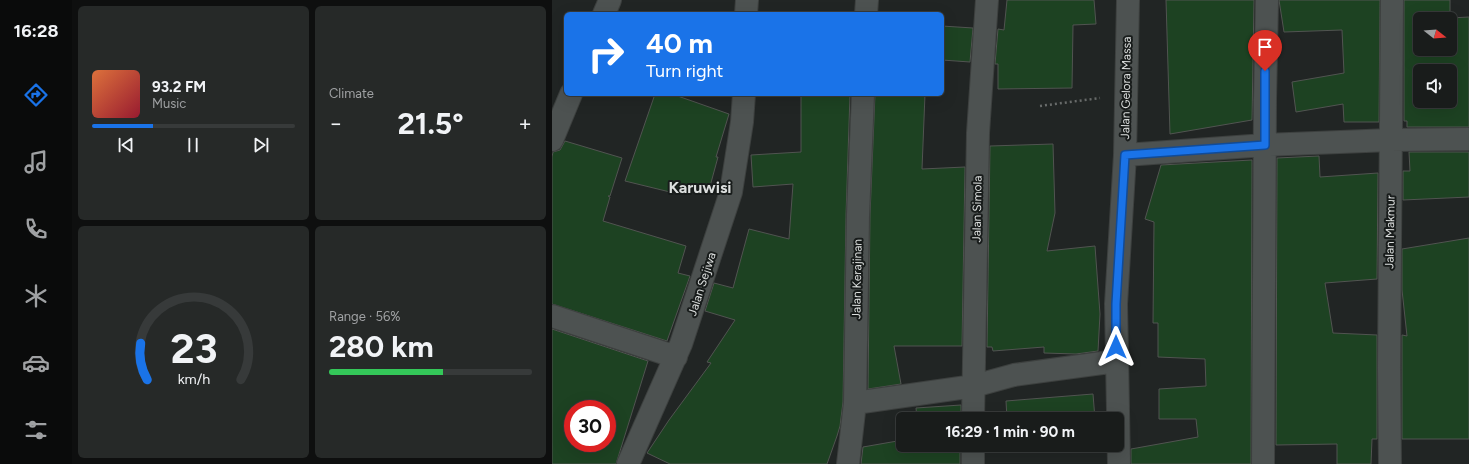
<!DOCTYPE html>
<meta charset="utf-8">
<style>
:root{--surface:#191c1b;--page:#262928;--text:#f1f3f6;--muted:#9fa1a3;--line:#373a3a;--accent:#1a73e8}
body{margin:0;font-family:Figtree,sans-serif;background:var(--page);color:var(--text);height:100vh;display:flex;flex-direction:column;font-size:15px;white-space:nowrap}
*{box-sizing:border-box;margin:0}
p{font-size:13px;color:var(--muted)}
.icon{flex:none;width:22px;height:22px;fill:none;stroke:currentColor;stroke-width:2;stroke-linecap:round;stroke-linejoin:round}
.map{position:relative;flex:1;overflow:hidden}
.drawer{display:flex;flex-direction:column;gap:6px;padding:6px;background:#0e0f0f;width:480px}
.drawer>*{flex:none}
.hud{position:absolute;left:12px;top:12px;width:380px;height:84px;border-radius:6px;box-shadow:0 4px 16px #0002,0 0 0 1px var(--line);background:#1a73e8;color:#fff;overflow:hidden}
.needle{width:26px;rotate:107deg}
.tools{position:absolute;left:861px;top:12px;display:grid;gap:8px}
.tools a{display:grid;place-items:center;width:44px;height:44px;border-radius:6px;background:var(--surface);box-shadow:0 4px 16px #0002,0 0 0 1px var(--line);font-size:20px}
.speed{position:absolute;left:12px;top:400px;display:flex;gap:8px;font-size:20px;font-weight:700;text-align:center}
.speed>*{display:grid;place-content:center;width:52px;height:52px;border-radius:50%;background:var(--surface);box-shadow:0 4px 16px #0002,0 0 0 1px var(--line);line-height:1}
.speed .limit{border:6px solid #d22;background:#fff;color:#111}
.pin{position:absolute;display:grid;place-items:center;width:34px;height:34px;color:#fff;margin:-41px -17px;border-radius:50% 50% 50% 0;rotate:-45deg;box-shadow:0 0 4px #0007}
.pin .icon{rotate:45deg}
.me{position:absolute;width:44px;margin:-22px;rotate:0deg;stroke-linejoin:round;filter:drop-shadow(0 0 3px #0008)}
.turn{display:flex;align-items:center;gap:14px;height:84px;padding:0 16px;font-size:18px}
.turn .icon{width:52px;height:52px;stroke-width:2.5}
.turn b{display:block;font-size:28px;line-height:34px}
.big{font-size:30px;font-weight:700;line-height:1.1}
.drawer .card{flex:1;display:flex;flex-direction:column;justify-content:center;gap:6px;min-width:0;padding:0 14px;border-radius:6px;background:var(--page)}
.drawer .dial{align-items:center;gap:0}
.dial svg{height:104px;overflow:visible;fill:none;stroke:var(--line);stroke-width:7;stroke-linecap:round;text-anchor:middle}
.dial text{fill:var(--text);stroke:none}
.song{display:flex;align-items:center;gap:12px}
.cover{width:48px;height:48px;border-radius:6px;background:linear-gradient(135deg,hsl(20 70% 55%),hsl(350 70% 35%))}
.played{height:4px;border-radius:2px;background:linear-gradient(90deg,var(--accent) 30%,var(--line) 30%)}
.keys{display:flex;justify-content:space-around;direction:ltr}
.heat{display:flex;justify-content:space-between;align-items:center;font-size:22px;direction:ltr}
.charge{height:6px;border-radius:3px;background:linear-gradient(90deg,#34c759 56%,var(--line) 0)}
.drawer .tiles{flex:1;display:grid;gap:6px;grid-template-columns:repeat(2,1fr)}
.trip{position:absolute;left:344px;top:412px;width:228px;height:40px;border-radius:6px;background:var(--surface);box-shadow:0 4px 16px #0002,0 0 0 1px var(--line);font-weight:700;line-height:40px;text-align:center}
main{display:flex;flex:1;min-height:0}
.menu{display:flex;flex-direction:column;width:72px;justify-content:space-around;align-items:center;background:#0a0b0b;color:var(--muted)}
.menu .icon{width:28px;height:28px}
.menu .active{color:var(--accent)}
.menu b{font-size:18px;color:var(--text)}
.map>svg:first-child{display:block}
.building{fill:#1d4222;stroke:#515451;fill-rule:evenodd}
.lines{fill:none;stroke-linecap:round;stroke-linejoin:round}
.minor-casing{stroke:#3d403f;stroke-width:24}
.path{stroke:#686b6a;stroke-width:2.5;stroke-dasharray:2 3;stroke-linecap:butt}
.minor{stroke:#4d5251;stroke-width:22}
.route-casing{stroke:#114b97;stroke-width:10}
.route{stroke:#1a73e8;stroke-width:7}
.labels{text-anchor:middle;stroke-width:4;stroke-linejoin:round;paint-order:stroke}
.street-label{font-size:12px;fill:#dcdfde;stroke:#181c1b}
.district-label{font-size:16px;font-weight:bold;fill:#dcdfde;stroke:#181c1b}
</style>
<main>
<nav class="menu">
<b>16:28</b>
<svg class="icon active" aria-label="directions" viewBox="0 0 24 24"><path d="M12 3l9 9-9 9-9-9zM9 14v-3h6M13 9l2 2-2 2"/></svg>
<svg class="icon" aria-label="music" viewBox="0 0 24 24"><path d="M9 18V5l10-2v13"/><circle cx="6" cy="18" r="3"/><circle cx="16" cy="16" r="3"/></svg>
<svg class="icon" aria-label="phone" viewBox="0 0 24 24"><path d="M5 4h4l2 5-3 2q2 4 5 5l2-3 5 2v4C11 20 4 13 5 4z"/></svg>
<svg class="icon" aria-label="climate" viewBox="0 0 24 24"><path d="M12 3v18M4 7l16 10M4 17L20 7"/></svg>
<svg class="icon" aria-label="car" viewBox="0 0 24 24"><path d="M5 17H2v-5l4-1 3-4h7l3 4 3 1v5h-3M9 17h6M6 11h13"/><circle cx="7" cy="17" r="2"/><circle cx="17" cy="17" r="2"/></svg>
<svg class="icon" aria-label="filters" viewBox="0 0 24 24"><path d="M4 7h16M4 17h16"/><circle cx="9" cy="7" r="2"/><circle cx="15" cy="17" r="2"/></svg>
</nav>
<section class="drawer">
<div class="tiles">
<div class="card">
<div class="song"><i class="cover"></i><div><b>93.2 FM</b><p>Music</p></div></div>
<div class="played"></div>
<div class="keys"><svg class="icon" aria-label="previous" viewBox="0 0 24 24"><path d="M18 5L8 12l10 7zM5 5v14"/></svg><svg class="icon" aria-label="pause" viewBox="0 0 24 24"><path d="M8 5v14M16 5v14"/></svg><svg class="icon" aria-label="next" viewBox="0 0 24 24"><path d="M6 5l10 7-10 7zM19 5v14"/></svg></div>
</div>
<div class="card"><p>Climate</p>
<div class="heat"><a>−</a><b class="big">21.5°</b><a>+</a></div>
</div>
<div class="card dial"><svg viewBox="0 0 100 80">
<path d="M14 69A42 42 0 1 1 86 69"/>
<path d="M14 69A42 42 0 0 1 9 41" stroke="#1a73e8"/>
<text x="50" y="56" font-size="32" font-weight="700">23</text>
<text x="50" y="72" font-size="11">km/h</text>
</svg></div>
<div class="card"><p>Range · 56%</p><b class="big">280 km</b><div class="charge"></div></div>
</div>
</section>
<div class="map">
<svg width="917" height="464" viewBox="0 0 917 464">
<rect width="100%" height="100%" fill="#212524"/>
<path class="building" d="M 455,0 L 542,0 L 544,24 L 521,25 L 520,88 L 446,89 L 446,64 L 443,64 L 446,29 L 452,30 Z
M 614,0 L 702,0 L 700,120 L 618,134 Z
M 727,0 L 828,0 L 827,122 L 792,122 L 791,104 L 744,112 L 740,82 L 792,73 L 790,30 L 732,32 Z
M 852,0 L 898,0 L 898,18 L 917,17 L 917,127 L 855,127 L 855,121 L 852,121 ZM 868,19 L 898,19 L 898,49 L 868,49 ZM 868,71 L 898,71 L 898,101 L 868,101 Z
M 390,26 L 421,28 L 418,62 L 390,60 Z
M 103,94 L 120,94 L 177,114 L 164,157 L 166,157 L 157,190 L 118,192 L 73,181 Z
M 249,94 L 298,94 L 294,215 L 291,402 L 288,426 L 285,436 L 275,464 L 118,464 L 95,453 L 117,420 L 159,363 L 155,362 L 183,320 L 153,311 L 162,283 L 181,288 L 197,229 L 237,239 L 241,184 L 201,187 L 199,155 L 249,152 Z
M 323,94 L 373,94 L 370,169 L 413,167 L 410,346 L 342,346 L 349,384 L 316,389 L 318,215 Z
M 13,141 L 70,158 L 58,196 L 56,196 L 58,197 L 51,221 L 134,246 L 126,273 L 138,276 L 115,341 L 0,304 L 0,157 L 1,152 L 8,150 Z
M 501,144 L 503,213 L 495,251 L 543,246 L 548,314 L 546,351 L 524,354 L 492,353 L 492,347 L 441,351 L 440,347 L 435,347 L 438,146 Z
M 857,152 L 917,152 L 917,197 L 851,200 L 851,171 L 858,171 Z
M 767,156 L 768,177 L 826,173 L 825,279 L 773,283 L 781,333 L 825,335 L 825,439 L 820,439 L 819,464 L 785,464 L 785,444 L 724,445 L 725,158 Z
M 700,160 L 699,464 L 579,464 L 579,449 L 646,437 L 644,419 L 607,419 L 607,389 L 654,386 L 653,359 L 606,357 L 606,323 L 601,323 L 602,222 L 593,219 L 609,165 Z
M 917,238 L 917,439 L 850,439 L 850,335 L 855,336 L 850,290 L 850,249 Z
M 0,329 L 96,361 L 64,464 L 0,464 ZM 21,409 L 55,409 L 55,443 L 21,443 Z
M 541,394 L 543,419 L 455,419 L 454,401 Z
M 409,405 L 409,419 L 365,419 L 364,408 Z
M 351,440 L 351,445 L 408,445 L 408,464 L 309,464 L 311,447 Z"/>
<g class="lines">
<defs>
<path id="minor" d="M 52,14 L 58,0
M 194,14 L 195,0
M 314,14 L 315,0
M 0,140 L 19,94
M 573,155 L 713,145 L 839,140 L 917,139
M 0,316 L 124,357
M 303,403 L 422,386 L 462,375 L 565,361
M 421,419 L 426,133 L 435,0
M 76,464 L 129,344 L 179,192 L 190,122 L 192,94
M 296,464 L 303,403 L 306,215 L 311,94
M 421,464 L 421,445
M 567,464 L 564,304 L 573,155 L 576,0
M 711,464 L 713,100 L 715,0
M 838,464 L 837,368 L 840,0"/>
</defs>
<use href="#minor" class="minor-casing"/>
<path class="path" d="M 488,106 L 548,98"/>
<use href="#minor" class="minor"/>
</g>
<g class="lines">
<defs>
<path id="route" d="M 564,347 L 564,304 L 573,155 L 713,145 L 713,71"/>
</defs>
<use href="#route" class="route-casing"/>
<use href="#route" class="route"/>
</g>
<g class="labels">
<g class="street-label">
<text transform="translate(574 88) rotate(-89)" y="4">Jalan Gelora Massa</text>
<text transform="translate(425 209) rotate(-89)" y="4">Jalan Simola</text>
<text transform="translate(838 232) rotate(-89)" y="4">Jalan Makmur</text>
<text transform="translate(305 279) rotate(-89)" y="4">Jalan Kerajinan</text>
<text transform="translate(150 284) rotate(-72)" y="4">Jalan Sejiwa</text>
</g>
<g class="district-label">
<text x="148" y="193">Karuwisi</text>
</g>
</g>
</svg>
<div class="tools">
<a><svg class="needle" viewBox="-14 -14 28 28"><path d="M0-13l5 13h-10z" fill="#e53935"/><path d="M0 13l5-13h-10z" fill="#9fa1a3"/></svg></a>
<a><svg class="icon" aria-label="sound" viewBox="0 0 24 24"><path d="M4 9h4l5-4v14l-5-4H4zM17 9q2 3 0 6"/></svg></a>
</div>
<div class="speed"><div class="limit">30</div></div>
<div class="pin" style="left:713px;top:71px;background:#d93025"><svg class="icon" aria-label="arrive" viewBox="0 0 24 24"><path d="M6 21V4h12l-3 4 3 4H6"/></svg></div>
<svg class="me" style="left:564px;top:347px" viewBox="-20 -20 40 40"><path d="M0-17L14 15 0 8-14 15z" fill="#1a73e8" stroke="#fff" stroke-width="4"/></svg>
<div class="trip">16:29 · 1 min · 90 m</div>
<div class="hud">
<div class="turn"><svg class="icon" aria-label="right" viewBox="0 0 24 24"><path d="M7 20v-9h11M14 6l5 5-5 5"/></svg><div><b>40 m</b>Turn right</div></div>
</div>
</div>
</main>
